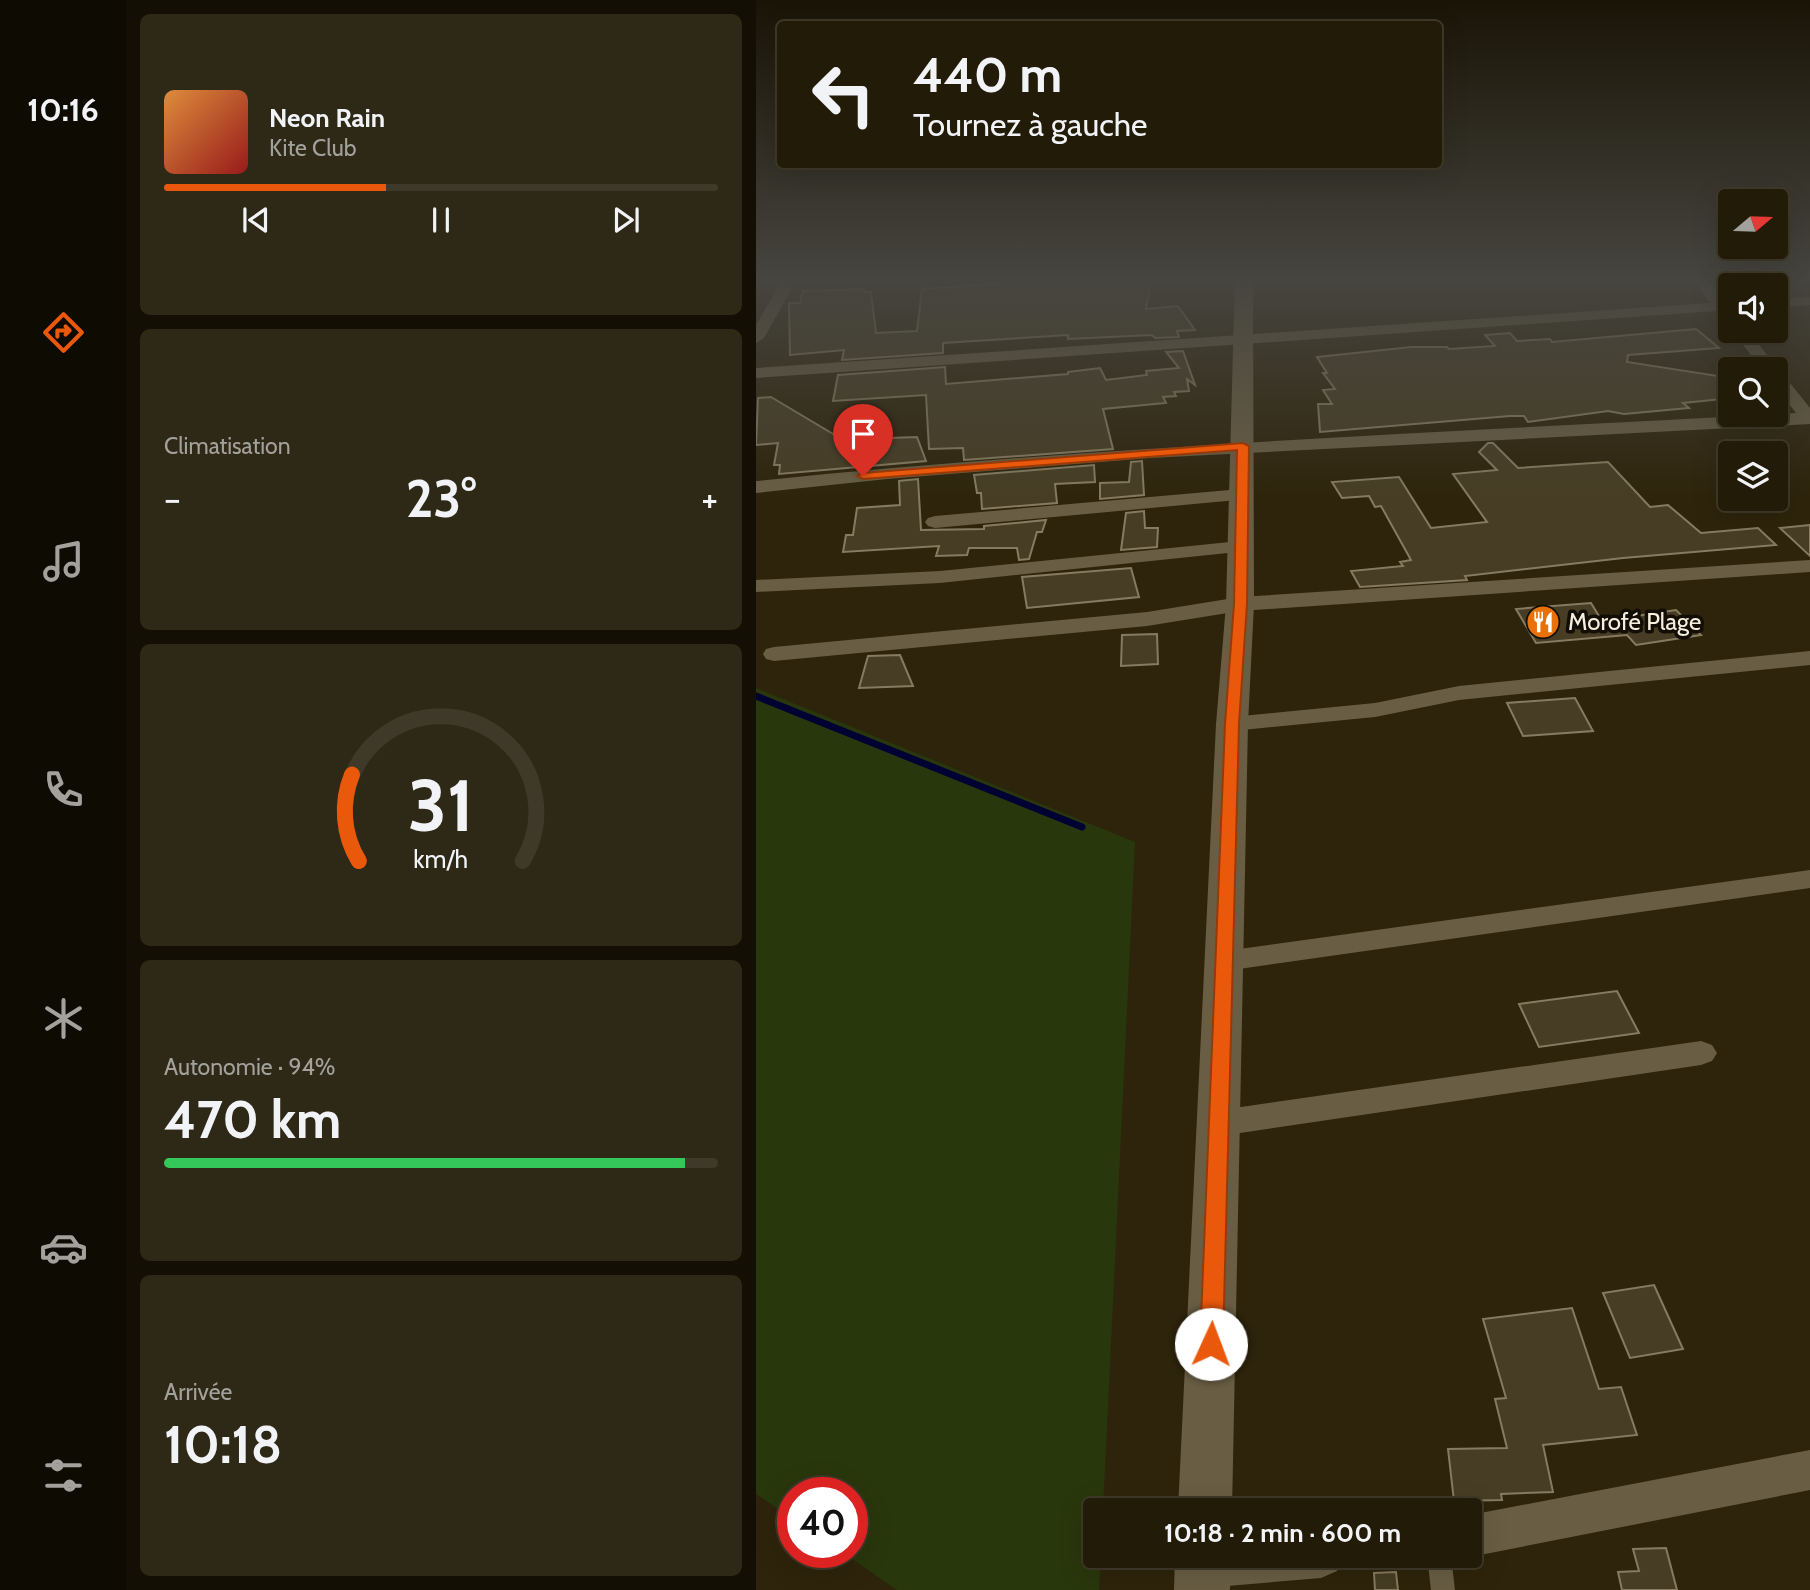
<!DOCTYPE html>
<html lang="fr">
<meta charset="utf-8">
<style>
:root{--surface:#221b08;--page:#2e2816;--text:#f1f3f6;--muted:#a2a19c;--line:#3f3929;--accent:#ea580c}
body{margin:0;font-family:Cabin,sans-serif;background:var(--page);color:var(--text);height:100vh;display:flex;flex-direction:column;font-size:26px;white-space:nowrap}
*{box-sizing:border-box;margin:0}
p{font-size:23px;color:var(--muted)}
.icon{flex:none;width:38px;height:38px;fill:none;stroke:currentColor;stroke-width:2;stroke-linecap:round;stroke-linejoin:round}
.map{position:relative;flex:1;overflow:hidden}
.details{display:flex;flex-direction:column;gap:14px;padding:14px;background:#130f04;width:630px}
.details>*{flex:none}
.hud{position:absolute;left:21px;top:21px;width:665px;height:147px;border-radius:7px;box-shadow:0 7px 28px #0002,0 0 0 2px var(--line);background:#221b08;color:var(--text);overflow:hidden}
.needle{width:46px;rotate:71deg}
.buttons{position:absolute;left:962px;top:189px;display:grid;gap:14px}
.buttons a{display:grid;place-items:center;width:70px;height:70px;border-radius:7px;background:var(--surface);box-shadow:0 7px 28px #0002,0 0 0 2px var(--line);font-size:35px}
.speed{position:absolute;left:21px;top:1477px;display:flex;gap:14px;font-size:35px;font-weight:700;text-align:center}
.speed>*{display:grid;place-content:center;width:91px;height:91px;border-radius:50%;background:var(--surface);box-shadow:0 7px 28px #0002,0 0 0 2px var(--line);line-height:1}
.speed .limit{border:10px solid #d22;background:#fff;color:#111}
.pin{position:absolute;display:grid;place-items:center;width:60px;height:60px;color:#fff;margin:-72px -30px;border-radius:50% 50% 50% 0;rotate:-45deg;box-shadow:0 0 7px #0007}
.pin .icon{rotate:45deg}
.me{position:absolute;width:77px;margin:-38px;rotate:2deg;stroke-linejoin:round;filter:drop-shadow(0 0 5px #0008)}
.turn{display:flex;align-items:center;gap:24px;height:147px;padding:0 21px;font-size:32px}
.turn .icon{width:91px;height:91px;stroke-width:2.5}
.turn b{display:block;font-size:49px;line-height:60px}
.big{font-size:52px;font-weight:700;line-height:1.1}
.details .card{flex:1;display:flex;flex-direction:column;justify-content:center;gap:10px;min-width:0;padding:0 24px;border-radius:10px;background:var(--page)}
.details .dial{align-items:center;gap:0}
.dial svg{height:182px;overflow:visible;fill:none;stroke:var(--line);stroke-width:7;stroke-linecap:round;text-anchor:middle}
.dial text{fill:var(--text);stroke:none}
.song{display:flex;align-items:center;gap:21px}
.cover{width:84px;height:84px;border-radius:10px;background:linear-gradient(135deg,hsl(30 70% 55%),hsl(0 70% 35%))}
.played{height:7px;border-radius:4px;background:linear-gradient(90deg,var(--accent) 40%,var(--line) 40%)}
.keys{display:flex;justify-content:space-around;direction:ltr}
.heat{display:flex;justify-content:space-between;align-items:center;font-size:38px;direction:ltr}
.charge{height:10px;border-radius:5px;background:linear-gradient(90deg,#34c759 94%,var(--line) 0)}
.trip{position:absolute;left:327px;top:1498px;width:399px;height:70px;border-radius:7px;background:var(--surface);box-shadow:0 7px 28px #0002,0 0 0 2px var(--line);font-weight:700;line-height:70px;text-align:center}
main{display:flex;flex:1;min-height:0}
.menu{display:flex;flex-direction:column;width:126px;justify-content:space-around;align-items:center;background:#0e0b03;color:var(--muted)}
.menu .icon{width:49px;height:49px}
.menu .selected{color:var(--accent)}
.menu b{font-size:32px;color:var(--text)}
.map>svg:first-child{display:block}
.green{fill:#29370c}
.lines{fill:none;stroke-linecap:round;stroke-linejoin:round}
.stream{stroke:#000233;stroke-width:7}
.building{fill:#473d24;stroke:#867b60;stroke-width:2}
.service{fill:#695e44;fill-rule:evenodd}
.minor{fill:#695e44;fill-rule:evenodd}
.tertiary{fill:#695e44;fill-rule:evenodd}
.route{fill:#ea580c;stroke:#983908;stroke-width:2}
.labels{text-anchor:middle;stroke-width:7;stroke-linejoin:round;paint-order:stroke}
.poi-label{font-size:24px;fill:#f6efe0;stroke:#120e05;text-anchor:start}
</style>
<main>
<nav class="menu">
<b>10:16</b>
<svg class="icon selected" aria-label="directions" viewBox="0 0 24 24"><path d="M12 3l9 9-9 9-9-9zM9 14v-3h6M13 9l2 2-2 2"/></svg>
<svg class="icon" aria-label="music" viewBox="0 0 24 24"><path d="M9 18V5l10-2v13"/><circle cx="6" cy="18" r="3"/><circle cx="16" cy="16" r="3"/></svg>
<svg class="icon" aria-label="phone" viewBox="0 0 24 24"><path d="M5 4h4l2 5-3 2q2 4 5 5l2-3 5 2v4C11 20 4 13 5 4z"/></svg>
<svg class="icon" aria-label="climate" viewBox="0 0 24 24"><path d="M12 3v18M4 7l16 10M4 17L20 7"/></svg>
<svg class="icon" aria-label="car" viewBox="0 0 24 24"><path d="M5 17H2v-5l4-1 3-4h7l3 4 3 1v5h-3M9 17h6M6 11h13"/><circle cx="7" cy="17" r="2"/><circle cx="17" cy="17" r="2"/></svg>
<svg class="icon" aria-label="filters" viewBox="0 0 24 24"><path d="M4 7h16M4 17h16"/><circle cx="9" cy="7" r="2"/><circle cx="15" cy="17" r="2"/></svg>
</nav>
<section class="details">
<div class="card">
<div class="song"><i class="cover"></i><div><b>Neon Rain</b><p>Kite Club</p></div></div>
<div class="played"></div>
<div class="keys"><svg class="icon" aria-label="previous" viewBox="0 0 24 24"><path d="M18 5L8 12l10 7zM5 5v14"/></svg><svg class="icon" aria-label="pause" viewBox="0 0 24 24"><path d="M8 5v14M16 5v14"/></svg><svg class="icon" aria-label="next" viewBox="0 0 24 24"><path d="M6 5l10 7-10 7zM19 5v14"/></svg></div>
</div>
<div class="card"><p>Climatisation</p>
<div class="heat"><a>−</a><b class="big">23°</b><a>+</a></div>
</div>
<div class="card dial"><svg viewBox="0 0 100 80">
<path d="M14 69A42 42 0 1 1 86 69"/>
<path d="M14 69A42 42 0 0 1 11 31" stroke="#ea580c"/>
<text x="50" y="56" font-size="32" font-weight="700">31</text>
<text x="50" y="72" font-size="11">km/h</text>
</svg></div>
<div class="card"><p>Autonomie · 94%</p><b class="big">470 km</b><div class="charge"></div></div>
<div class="card"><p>Arrivée</p><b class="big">10:18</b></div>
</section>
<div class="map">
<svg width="1054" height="1590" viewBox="0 0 1054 1590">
<rect width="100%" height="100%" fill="#2e240b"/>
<path class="green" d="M 0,688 L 379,842 L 347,1510 L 340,1510 L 340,1556 L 345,1556 L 343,1590 L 141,1590 L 86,1552 L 96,1552 L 96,1493 L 37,1493 L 37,1519 L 0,1494 Z"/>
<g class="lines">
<path class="stream" d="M 0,696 L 326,827"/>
</g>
<path class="building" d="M 308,277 L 395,277 L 390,309 L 422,306 L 439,330 L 421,331 L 423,337 L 399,338 L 396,335 L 312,339 L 312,335 L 187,343 L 187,353 L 86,360 L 88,350 L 34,355 L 33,303 L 44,303 L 47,291 L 108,289 L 108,292 L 115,292 L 120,333 L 161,331 L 166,289 L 309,279 Z
M 940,329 L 963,348 L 872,355 L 871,362 L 975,378 L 975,398 L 927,403 L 933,408 L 868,414 L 852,411 L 772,422 L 768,416 L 754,416 L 564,432 L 562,404 L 576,404 L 567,390 L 579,389 L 567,373 L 571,373 L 561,357 L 655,347 L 691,347 L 693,349 L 739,346 L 729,335 L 754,333 L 761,341 L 794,339 L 796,342 Z
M 427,351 L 439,385 L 431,379 L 433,391 L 418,392 L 420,396 L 407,397 L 410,403 L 347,409 L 357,449 L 208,460 L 207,448 L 173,449 L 170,395 L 77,401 L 82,375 L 189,367 L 190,384 L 312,374 L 312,372 L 344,368 L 350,380 L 391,375 L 390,371 L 423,368 L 410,352 Z
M 15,397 L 104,450 L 106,439 L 161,437 L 170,461 L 23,474 L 24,465 L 18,465 L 22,443 L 0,445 L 2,398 Z
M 732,443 L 737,443 L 762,468 L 852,462 L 894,507 L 912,505 L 945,533 L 1002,528 L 1020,545 L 867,558 L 709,576 L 711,580 L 604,587 L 595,571 L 647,566 L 644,562 L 655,560 L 625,506 L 619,507 L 613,496 L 586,498 L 576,482 L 643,477 L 675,528 L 731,522 L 697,474 L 741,470 L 723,452 Z
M 386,461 L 388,495 L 344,499 L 344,483 L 373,482 L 375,462 Z
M 338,465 L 339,482 L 299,484 L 301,503 L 226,509 L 225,493 L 221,493 L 218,475 Z
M 162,479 L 165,530 L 228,529 L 228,526 L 290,520 L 286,532 L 281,532 L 273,559 L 263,560 L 261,548 L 213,548 L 211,555 L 180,556 L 183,546 L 87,552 L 90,535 L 97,535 L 101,508 L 144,505 L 143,481 Z
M 388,511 L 389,528 L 402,528 L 401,547 L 365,550 L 370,513 Z
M 1054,525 L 1054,556 L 1024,528 Z
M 375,568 L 383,597 L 271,608 L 266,577 Z
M 835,603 L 846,621 L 920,610 L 945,635 L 880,645 L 871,635 L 780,643 L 760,609 Z
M 401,634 L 402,664 L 365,666 L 366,635 Z
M 144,655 L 157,686 L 103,688 L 112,656 Z
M 819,698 L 837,731 L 767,736 L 751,703 Z
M 861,991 L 883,1033 L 783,1047 L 763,1004 Z
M 898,1285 L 927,1349 L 874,1358 L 847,1293 Z
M 816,1308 L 843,1389 L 865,1387 L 881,1435 L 787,1445 L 797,1492 L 745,1494 L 746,1500 L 698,1501 L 692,1449 L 751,1448 L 739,1399 L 750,1398 L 727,1319 Z
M 910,1548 L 921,1590 L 866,1590 L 862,1572 L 883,1571 L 877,1549 Z
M 640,1572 L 642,1590 L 619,1590 L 618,1573 Z"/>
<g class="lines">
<path class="service" d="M 671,1556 L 695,1556 L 699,1590 L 675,1590 Z"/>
<path class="minor" d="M 28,277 L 42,277 L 8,338 L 0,343 L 0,325 Z
M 935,277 L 949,277 L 969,302 L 975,302 L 975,321 L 968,320 L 961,311 L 0,378 L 0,368 L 954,303 Z
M 1054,297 L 1054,305 L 1020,307 L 1020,299 Z
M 976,331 L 992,331 L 1020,366 L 1022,369 L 1020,372 L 1020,369 L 1006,369 Z
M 1020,372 L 1026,373 L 1054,408 L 1054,424 L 394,458 L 131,479 L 0,493 L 0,481 C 346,446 694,432 1040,413 L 1020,388 Z
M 485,489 L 495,495 L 492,499 L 179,528 L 172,526 L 169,522 L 172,518 L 179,516 Z
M 484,541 L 491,543 L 494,547 L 491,551 L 184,583 L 0,592 L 0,580 L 184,571 Z
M 1054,560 L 1054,572 L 484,611 L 391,626 L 18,661 L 10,659 L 7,654 L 10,649 L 18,647 L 391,612 L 484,597 Z
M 1054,651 L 1054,665 L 703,700 L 619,717 L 476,731 L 467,729 L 464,724 L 467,719 L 476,717 L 619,703 L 703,686 Z
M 1054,870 L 1054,888 L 469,971 L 458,968 L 454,961 L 458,954 L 469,951 Z
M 945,1041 L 956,1045 L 961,1053 L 956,1061 L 945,1065 L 464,1136 L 452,1132 L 447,1123 L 452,1114 L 464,1110 Z
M 1054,1450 L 1054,1490 L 714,1557 L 711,1556 L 714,1556 L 714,1515 Z
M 429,1556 L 587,1556 L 581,1571 L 565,1578 L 447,1588 L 431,1581 L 425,1566 Z"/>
<path class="tertiary" d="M 479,277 L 497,277 L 498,604 L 492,724 L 476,1510 L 422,1510 L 460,724 L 470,604 Z
M 419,1556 L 475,1556 L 474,1590 L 418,1590 Z"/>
</g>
<linearGradient id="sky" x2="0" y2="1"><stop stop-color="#191406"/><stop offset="0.56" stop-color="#46453f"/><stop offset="1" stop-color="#46453f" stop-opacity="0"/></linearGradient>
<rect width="1054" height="499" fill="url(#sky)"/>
<path class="route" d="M 487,443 L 493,446 L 491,604 L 483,724 L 467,1344 L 464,1351 L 455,1355 L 447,1351 L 444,1344 L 469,724 L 478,604 L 481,450 L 107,479 L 101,476 L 107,473 Z"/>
<defs>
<symbol id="restaurant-disc" viewBox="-11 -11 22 22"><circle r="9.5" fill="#e8710a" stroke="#120e05"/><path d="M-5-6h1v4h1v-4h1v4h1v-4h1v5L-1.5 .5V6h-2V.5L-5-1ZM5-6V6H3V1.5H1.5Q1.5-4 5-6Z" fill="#fff"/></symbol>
</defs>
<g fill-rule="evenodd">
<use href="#restaurant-disc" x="768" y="603" width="38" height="38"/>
</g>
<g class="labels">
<g class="poi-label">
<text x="812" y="630">Morofé Plage</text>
</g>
</g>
</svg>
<div class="buttons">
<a><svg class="needle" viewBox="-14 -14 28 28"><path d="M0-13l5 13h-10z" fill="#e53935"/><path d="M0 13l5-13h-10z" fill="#a2a19c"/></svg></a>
<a><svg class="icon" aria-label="sound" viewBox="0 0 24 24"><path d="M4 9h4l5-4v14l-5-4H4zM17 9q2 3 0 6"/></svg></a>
<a><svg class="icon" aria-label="search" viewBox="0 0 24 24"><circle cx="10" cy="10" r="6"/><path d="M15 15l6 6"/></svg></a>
<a><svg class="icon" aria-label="layers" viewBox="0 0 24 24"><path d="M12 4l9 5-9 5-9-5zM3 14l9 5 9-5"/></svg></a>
</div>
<div class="speed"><div class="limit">40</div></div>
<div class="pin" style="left:107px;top:476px;background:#d93025"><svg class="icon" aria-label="arrive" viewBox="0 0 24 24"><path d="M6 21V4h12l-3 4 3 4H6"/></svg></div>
<svg class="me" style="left:455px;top:1344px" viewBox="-20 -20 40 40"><circle r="19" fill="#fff"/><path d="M0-13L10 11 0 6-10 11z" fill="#ea580c"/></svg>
<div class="trip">10:18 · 2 min · 600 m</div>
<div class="hud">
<div class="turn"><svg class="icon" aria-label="left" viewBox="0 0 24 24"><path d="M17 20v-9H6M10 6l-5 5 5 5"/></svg><div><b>440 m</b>Tournez à gauche</div></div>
</div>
</div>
</main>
